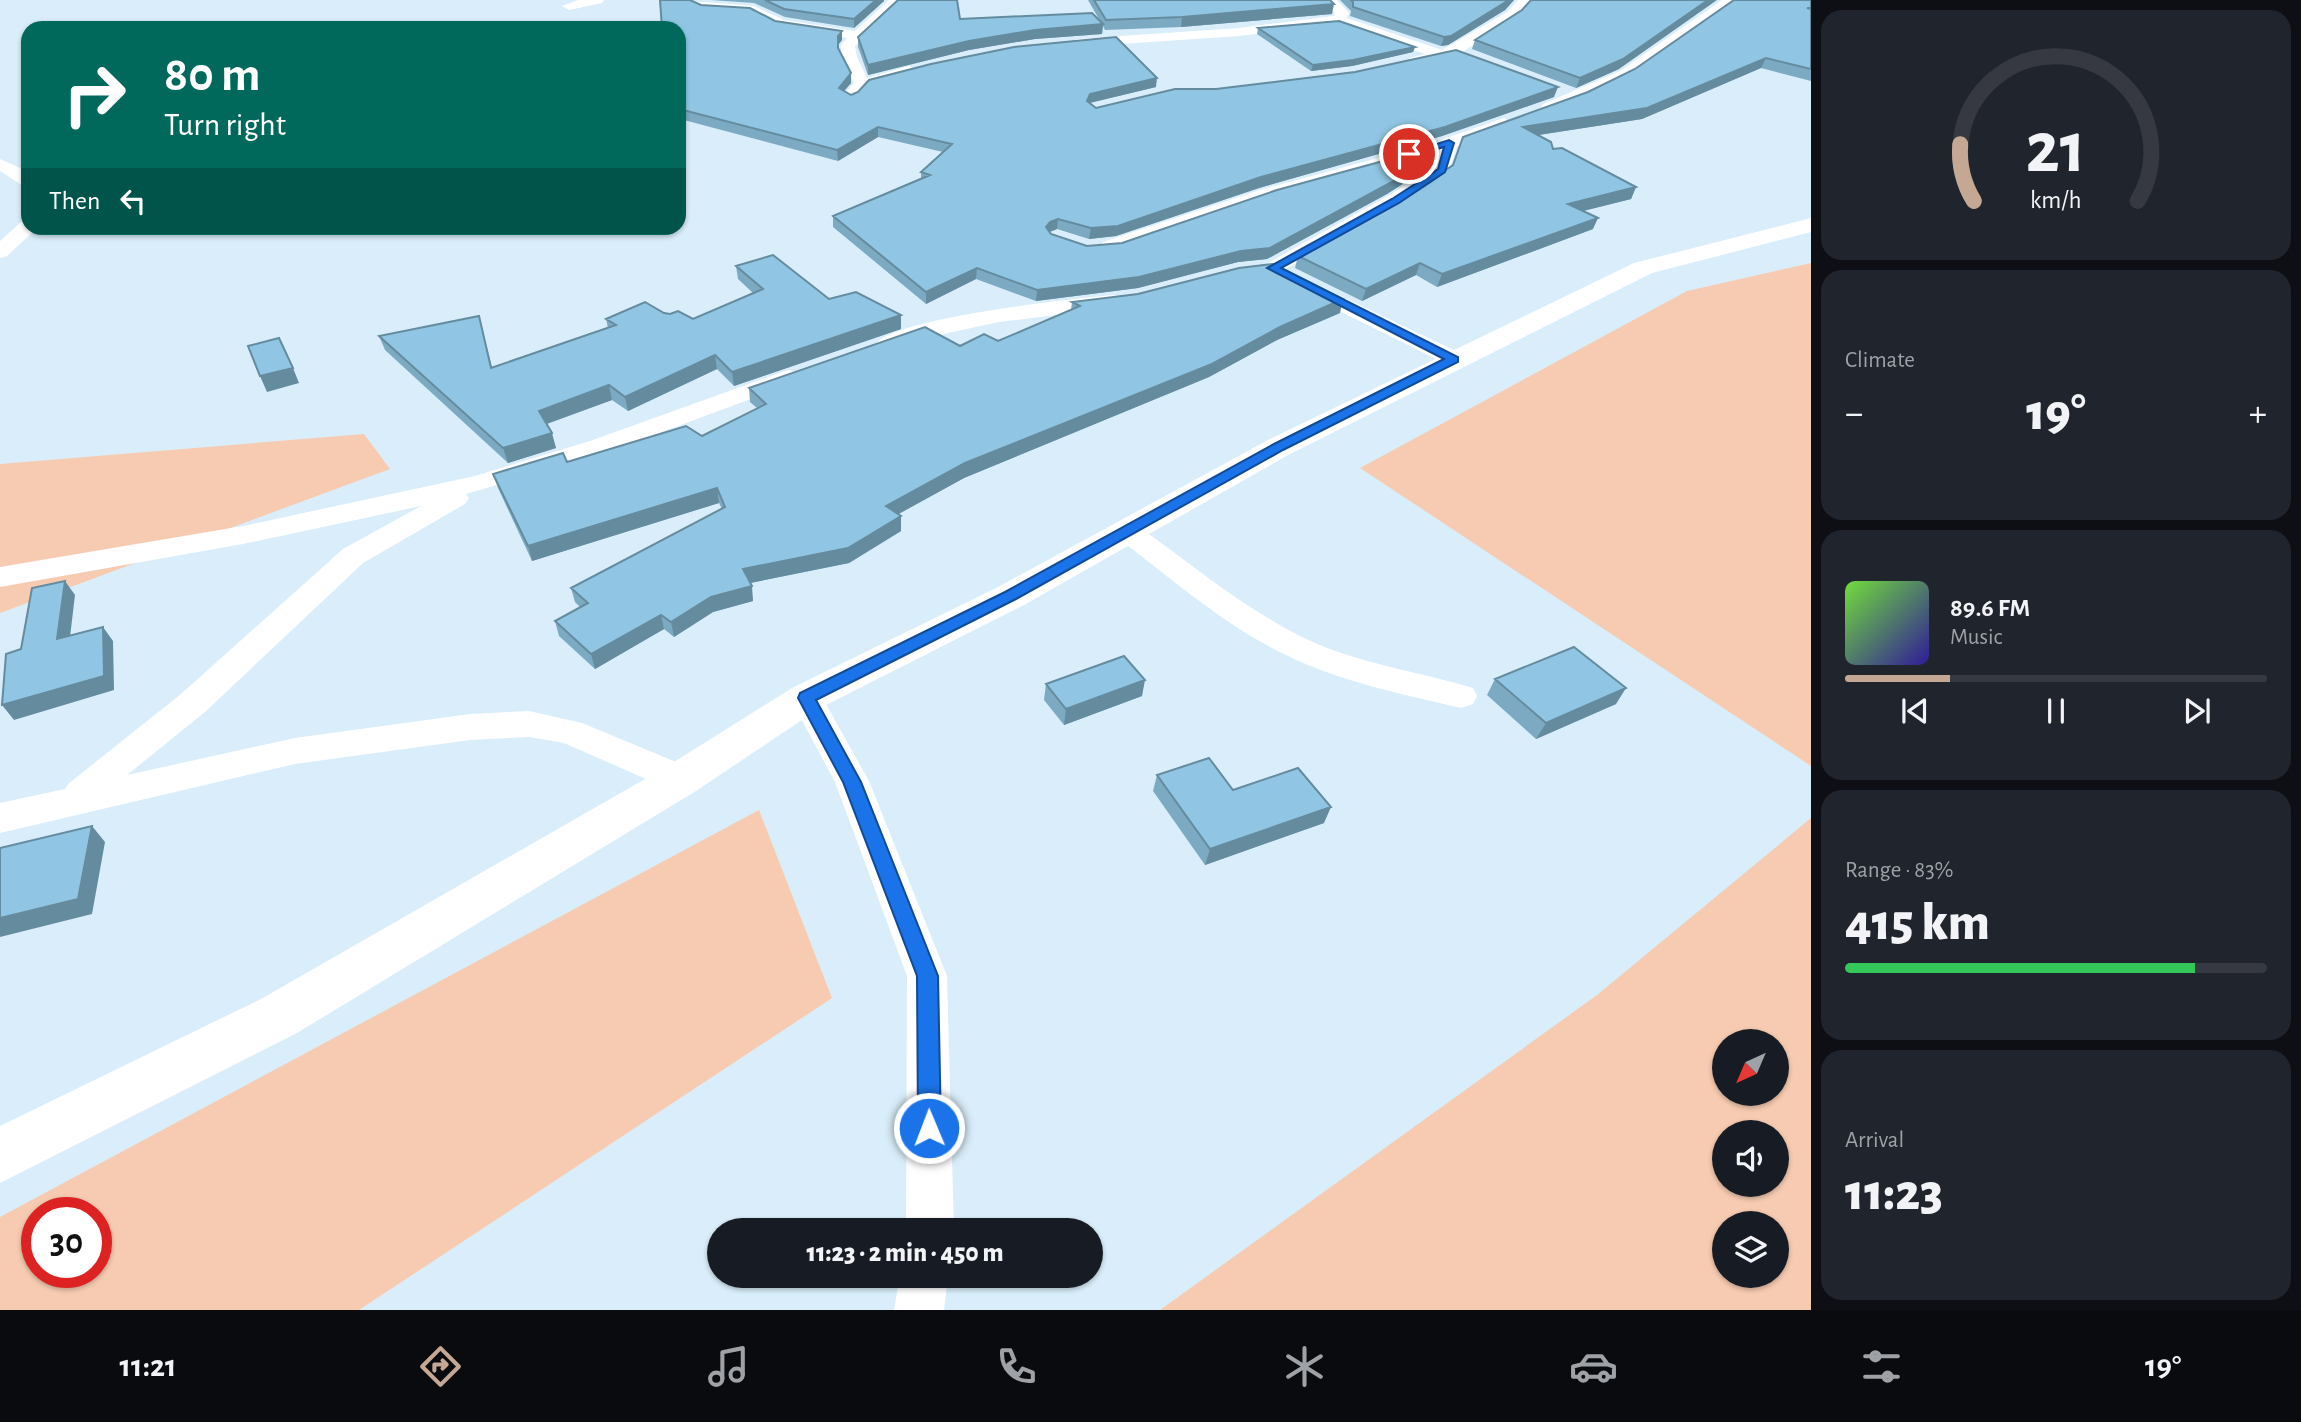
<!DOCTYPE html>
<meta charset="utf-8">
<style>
:root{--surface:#171b24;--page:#20242c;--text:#f1f3f6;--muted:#9ea1a6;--line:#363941;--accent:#c5a894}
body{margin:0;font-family:"Alegreya Sans",sans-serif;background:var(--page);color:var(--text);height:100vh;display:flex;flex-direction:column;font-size:26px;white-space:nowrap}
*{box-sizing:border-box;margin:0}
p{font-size:23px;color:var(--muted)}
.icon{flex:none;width:38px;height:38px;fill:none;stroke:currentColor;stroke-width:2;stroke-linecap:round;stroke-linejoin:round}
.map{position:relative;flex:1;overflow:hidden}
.details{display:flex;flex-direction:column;gap:10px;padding:10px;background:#0d0f14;width:490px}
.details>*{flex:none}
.top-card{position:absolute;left:21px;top:21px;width:665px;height:214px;border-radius:21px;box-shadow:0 2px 5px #0004;background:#00695c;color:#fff;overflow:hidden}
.needle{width:46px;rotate:224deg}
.fabs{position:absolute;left:1712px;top:1029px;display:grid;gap:14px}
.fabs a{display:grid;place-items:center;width:77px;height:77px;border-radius:50%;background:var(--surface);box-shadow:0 2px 5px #0004;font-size:35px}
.speed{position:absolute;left:21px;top:1197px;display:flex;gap:14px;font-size:35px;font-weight:700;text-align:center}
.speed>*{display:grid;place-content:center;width:91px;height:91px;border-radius:50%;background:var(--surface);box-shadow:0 2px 5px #0004;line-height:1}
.speed .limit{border:10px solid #d22;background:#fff;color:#111}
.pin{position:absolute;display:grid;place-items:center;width:60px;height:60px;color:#fff;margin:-30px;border:4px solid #fff;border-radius:50%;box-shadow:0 2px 7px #0007}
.me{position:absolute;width:77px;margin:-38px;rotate:359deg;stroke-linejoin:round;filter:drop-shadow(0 0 5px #0008)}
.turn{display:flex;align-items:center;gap:24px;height:147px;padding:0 28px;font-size:32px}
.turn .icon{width:91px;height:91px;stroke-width:2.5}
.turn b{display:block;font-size:49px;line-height:60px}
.then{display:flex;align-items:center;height:66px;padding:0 28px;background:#0003;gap:14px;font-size:26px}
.big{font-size:52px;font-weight:800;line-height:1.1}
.details .tile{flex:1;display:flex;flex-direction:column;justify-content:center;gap:10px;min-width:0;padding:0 24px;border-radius:21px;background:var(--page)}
.details .dial{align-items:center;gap:0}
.dial svg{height:182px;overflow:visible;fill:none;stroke:var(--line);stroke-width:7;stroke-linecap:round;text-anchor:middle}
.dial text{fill:var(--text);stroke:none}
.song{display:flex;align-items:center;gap:21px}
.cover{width:84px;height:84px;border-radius:10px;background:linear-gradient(135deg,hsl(100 70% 55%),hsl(250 70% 35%))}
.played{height:7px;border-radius:4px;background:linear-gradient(90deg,var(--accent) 25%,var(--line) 25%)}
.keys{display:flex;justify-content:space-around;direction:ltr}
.heat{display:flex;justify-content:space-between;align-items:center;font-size:38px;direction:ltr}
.charge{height:10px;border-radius:5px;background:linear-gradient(90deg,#34c759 83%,var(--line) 0)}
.trip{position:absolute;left:707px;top:1218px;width:396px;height:70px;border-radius:35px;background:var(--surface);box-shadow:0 2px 5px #0004;font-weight:800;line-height:70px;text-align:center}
.tab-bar{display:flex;height:112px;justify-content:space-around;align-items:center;background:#090b0e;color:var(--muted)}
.tab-bar .icon{width:49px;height:49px}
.tab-bar .on{color:var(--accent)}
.tab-bar b{font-size:32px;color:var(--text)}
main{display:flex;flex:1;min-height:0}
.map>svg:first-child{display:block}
.green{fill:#f7cbb1;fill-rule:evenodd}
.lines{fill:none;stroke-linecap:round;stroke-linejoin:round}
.minor{fill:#fff;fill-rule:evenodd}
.trunk{fill:#fff;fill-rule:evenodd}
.wall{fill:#7caac3}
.shaded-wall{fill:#658b9f}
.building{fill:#90c6e3;stroke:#658b9f;stroke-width:2}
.route{fill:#1a73e8;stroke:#114b97;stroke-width:2}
</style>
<main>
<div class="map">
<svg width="1811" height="1310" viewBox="0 0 1811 1310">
<rect width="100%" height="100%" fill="#d9eefa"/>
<path class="green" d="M 1811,263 L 1811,766 L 1360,468 L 1687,291 Z
M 364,434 L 390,469 L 0,613 L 0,464 Z
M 759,810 L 832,998 L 359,1310 L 0,1310 L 0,1217 ZM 37,1213 L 96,1213 L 96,1272 L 37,1272 Z
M 1811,818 L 1811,1310 L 1160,1310 L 1597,995 ZM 1724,1041 L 1776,1041 L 1776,1094 L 1724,1094 ZM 1724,1132 L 1776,1132 L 1776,1185 L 1724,1185 ZM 1724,1223 L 1776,1223 L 1776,1276 L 1724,1276 Z"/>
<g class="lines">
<path class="minor" d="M 578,0 L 604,0 L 602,3 L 569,10 L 562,6 Z
M 677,0 L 754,6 L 784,20 L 855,31 L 889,0 L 904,0 L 855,46 L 857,57 L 867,78 L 909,66 L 917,71 L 914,74 L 868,87 L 856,100 L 844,100 L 842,97 L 854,83 L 841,57 L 841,45 L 847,38 L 776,27 L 751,14 L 702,11 Z
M 1323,0 L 1337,0 L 1349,13 L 1347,18 L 1442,50 L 1507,12 L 1518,0 L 1532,0 L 1517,18 L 1459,54 L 1415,66 L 1410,64 L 1407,61 L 1410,58 L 1425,54 L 1338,24 L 1239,36 L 1077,47 L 1070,43 L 1077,39 L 1239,28 L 1334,16 L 1335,13 Z
M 1722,0 L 1738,0 L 1630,77 L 1555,110 L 1549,112 L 1541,107 L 1543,104 L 1620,71 Z
M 1504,118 L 1512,123 L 1510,127 L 1457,146 L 1448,174 L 1402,204 L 1280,272 L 1266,272 L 1263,268 L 1266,264 L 1388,196 L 1434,167 L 1443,139 Z
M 1385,156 L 1391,157 L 1394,161 L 1391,165 L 1274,198 L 1117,250 L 1103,250 L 1100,246 L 1103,242 L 1260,190 Z
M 0,159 L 27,171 L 28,189 L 0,171 Z
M 28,220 L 28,228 L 37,228 L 35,230 L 7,256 L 0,258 L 0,241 L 21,222 Z
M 1305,279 L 1462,354 L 1466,359 L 1462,364 L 1446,364 L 1297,290 L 1294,285 L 1297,280 Z
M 1114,295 L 1122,297 L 1125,302 L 1122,307 L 999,322 L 948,333 L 887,351 L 879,349 L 876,344 C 893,318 1077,298 1114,295 Z
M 788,370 L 796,372 L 800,377 L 796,382 L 608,452 L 466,494 L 469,498 L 465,504 L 363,563 L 205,712 L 127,775 L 295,738 L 470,714 L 529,711 L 582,723 L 693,769 L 698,779 L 693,789 L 681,793 L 669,789 L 564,743 L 529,737 L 470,740 L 295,764 L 0,833 L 0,803 L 65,789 L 68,784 L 181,694 L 343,549 L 421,506 L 243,544 L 0,587 L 0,567 L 243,526 L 475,476 L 590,441 Z
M 1128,523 L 1138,526 C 1198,569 1257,620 1327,648 C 1374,666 1424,673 1473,688 L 1477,696 L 1473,704 L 1461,708 C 1402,694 1341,682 1286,655 C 1225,626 1172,579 1118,538 L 1114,532 L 1118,526 Z
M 806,686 L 818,690 L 869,781 L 947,976 L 954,1230 L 906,1230 L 907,976 L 835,782 L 790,698 L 794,690 Z
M 900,1276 L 948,1276 L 944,1310 L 894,1310 Z"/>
<path class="trunk" d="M 1811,218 L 1811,232 L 1652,273 L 1290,454 L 1024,605 L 820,708 L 696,791 L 297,1033 L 0,1183 L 0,1126 L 261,999 L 666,767 L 792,688 L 998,587 L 1268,440 L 1634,263 Z"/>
</g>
<path class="wall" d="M 711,0 L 884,0 L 884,1 L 854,28 L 785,17 L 754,3 Z
M 1088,0 L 1330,0 L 1332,14 L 1181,27 L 1105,30 L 1103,26 L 1102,34 L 1035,39 L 969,50 L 868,75 L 858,47 L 858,37 L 960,19 L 1100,21 Z
M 1340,0 L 1514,0 L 1505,10 L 1448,45 L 1441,46 L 1350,16 L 1351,11 Z
M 1811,0 L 1811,81 L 1761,68 L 1642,119 L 1538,135 L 1553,149 L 1636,187 L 1631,199 L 1583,211 L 1593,229 L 1437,287 L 1416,275 L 1362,301 L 1295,268 L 1298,256 L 1588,92 L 1635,69 Z
M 701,5 L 775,21 L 842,40 L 838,45 L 838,49 L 851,83 L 844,91 L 851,95 L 1156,87 L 1090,103 L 1096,108 L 1554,97 L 1442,136 L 1259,188 L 1116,236 L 1089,239 L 1057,229 L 1050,232 L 1051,234 L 1087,246 L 1122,243 L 1432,165 L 1387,194 L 1267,259 L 1238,262 L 1138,288 L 1036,301 L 976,279 L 926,304 L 833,227 L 833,216 L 921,178 L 921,172 L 943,152 L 878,137 L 838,161 L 680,119 L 681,123 L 679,124 L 679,28 Z
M 1522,10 L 1619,69 L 1576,88 L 1472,49 L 1475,40 Z
M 1258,28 L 1415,47 L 1413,52 L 1352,66 L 1311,71 L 1257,34 Z
M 736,266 L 829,299 L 901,315 L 901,329 L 734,386 L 717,369 L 628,411 L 612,400 L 547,424 L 556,448 L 508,463 L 385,350 L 379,336 L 479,316 L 492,367 L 608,328 L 606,319 L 664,313 L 693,319 L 753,293 L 738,279 Z
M 1072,302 L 1340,313 L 1277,340 L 1209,377 L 964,478 L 898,514 L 901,531 L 849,563 L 750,583 L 753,601 L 713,612 L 674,637 L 664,629 L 595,669 L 559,636 L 555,621 L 580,607 L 575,602 L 571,588 L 722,509 L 719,503 L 532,561 L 498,488 L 493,474 L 567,462 L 702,436 L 757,408 L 750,402 L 749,388 L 960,346 L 998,341 L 1071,310 Z
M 1495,679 L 1616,704 L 1536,739 L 1487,695 Z
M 1046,684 L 1142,696 L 1064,725 L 1044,700 Z
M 1157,775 L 1233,790 L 1324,823 L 1205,865 L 1153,791 Z"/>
<path class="shaded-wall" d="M 876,0 L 884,0 L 884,1 L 854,28 L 854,19 Z
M 1509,0 L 1514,0 L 1505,10 L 1448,45 L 1441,46 L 1444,37 Z
M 1708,0 L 1717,0 L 1619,69 L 1576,88 L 1580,78 Z
M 1334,4 L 1332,14 L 1181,27 L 1182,17 Z
M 1103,24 L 1102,34 L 1035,39 L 969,50 L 868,75 L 868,65 L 969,41 L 1035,30 Z
M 842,31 L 842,40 L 838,45 L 838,36 Z
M 1415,47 L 1413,52 L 1352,66 L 1311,71 L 1313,65 Z
M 1766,58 L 1761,68 L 1642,119 L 1519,138 L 1523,127 Z
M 851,73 L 851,83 L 839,97 L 839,88 Z
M 1157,78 L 1156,87 L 1089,103 L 1087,101 L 1090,94 Z
M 1558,87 L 1554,97 L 1442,136 L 1259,188 L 1116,236 L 1089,239 L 1091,228 Z
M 878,127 L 878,137 L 838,161 L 837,150 Z
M 1435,155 L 1432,165 L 1387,194 L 1267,259 L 1238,262 L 1138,288 L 1036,301 L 1037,290 Z
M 1636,187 L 1631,199 L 1563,216 L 1568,204 Z
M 1598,218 L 1593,229 L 1437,287 L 1442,274 Z
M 1058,219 L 1057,229 L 1049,232 L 1046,227 L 1050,222 Z
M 1420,263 L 1416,275 L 1362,301 L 1366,289 Z
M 977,268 L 976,279 L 926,304 L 926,292 Z
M 1343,299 L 1340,313 L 1277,340 L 1209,377 L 964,478 L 886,521 L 886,506 L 965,463 Z
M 901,315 L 901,329 L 734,386 L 732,372 Z
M 715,355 L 717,369 L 628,411 L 625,397 Z
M 293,368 L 299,383 L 267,392 L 260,376 Z
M 609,385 L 612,400 L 543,425 L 539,411 Z
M 552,433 L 556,448 L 508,463 L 503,448 Z
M 717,488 L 719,503 L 532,561 L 528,546 Z
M 901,516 L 901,531 L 849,563 L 745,584 L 743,569 Z
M 65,581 L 75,595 L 68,654 L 57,639 Z
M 752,586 L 753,601 L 713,612 L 674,637 L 671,622 L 711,597 Z
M 661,615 L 664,629 L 595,669 L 591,654 Z
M 103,627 L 113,641 L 114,690 L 14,720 L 2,705 Z
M 1145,680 L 1142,696 L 1064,725 L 1066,709 Z
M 1626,688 L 1616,704 L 1536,739 L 1546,723 Z
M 1331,807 L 1324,823 L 1205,865 L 1210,849 Z
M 92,826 L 105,842 L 92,914 L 0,937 L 0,918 Z"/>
<path class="building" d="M 660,0 L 690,0 L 701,5 L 750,8 L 775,21 L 842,31 L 838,36 L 838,48 L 851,73 L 839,88 L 851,95 L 858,92 L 869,80 L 931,64 L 1014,47 L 1116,37 L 1157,78 L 1090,94 L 1087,101 L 1096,108 L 1175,89 L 1216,89 L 1355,72 L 1456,50 L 1558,87 L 1445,127 L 1261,177 L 1118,226 L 1091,228 L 1058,219 L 1050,222 L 1046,227 L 1051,234 L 1087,246 L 1122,243 L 1277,190 L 1438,146 L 1435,155 L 1390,183 L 1270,248 L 1241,251 L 1139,277 L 1037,290 L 977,268 L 926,292 L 833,216 L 930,175 L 921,172 L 952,144 L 878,127 L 837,150 L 679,109 L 679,28 L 662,28 Z
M 765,0 L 876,0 L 854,19 L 784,9 Z
M 898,0 L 957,0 L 960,19 L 1092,13 L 1103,24 L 1035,30 L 969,41 L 868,65 L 858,37 Z
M 1094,0 L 1330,0 L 1334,4 L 1182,17 L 1106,20 Z
M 1351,0 L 1509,0 L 1451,36 L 1444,37 L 1353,7 L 1353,2 Z
M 1531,0 L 1708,0 L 1623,59 L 1580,78 L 1475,40 L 1522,10 Z
M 1734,0 L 1811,0 L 1811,8 L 1807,8 L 1811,9 L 1811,69 L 1766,58 L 1647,108 L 1523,127 L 1551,142 L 1553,149 L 1562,148 L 1636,187 L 1568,204 L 1598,218 L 1442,274 L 1420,263 L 1366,289 L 1298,256 L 1407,195 L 1453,165 L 1463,137 L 1588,92 L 1635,69 Z
M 1339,21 L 1415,47 L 1353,60 L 1313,65 L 1258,28 Z
M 773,255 L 829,299 L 856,292 L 901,315 L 732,372 L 715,355 L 625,397 L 609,385 L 539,411 L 552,433 L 503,448 L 379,336 L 479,316 L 491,368 L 616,325 L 606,319 L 645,302 L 664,313 L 670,314 L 678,311 L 693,319 L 763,289 L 736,266 Z
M 1273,264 L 1343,299 L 1280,327 L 1212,364 L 965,463 L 886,506 L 901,516 L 848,548 L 743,569 L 752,586 L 711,597 L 671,622 L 661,615 L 591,654 L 555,621 L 588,603 L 571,588 L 725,507 L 717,488 L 528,546 L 493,474 L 563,453 L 567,462 L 686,426 L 702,436 L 766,404 L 749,388 L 925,327 L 960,346 L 984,334 L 998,341 L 1080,306 L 1072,302 L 1138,294 L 1239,268 Z
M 279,338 L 293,368 L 260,376 L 248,346 Z
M 65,581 L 57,639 L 103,627 L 104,676 L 2,705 L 6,654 L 21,649 L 32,588 Z
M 1574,647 L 1626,688 L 1546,723 L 1495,679 Z
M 1124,656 L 1145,680 L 1066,709 L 1046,684 Z
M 1209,758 L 1233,790 L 1298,768 L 1331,807 L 1210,849 L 1157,775 Z
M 92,826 L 78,899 L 0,918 L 0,848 Z"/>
<path class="route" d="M 1449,140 L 1454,143 L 1445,172 L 1399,203 L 1281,268 L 1458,357 L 1458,362 L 1283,450 L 1016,599 L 816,700 L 861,782 L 938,976 L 941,1128 L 937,1136 L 929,1140 L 921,1136 L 918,1128 L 917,976 L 843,782 L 798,698 L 800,693 L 1005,592 L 1274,444 L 1444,359 L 1267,268 L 1392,199 L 1438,169 L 1444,147 L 1409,157 L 1405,154 Z"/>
</svg>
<div class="fabs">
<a><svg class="needle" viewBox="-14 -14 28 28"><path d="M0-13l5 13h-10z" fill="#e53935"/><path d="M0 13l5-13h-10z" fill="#9ea1a6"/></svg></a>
<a><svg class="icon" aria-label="sound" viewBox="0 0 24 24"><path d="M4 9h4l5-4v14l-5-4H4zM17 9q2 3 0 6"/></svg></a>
<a><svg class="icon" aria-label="layers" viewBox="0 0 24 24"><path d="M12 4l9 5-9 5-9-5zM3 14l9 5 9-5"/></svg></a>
</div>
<div class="speed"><div class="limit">30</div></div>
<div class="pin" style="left:1409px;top:154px;background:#d93025"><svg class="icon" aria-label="arrive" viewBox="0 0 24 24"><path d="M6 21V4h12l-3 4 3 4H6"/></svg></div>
<svg class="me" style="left:929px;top:1128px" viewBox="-20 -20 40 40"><circle r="17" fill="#1a73e8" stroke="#fff" stroke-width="3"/><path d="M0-11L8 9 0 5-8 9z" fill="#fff"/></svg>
<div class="trip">11:23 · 2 min · 450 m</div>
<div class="top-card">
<div class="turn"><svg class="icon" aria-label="right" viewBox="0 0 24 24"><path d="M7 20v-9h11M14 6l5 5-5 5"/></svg><div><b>80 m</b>Turn right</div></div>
<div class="then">Then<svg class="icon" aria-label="left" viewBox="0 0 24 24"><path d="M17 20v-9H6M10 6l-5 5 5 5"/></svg></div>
</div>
</div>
<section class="details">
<div class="tile dial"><svg viewBox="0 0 100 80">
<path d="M14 69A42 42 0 1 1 86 69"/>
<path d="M14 69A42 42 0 0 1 8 44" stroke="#c5a894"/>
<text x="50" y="56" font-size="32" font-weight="700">21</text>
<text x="50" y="72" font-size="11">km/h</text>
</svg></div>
<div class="tile"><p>Climate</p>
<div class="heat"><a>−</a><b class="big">19°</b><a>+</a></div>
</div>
<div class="tile">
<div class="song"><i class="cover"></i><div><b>89.6 FM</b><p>Music</p></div></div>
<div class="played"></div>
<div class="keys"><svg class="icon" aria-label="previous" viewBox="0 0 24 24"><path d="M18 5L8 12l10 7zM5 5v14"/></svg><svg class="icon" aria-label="pause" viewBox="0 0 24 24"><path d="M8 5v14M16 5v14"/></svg><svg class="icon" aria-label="next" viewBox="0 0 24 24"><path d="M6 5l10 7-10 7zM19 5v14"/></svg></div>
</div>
<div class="tile"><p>Range · 83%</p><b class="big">415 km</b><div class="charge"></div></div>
<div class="tile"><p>Arrival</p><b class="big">11:23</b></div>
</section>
</main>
<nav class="tab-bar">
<b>11:21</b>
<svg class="icon on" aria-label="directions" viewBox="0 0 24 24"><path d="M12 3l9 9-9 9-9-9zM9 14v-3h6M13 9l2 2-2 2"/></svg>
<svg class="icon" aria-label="music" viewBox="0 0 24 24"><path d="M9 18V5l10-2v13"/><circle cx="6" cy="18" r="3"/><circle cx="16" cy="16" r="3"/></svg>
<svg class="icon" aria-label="phone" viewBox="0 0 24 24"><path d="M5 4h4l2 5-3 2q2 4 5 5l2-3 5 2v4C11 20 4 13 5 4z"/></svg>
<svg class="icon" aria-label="climate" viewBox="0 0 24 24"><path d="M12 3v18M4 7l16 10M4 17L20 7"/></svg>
<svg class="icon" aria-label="car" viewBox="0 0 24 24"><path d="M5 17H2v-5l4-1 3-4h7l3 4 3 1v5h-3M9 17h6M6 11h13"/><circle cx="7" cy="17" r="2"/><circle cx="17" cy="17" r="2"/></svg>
<svg class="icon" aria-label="filters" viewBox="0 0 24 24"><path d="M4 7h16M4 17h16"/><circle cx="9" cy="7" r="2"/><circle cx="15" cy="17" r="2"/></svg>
<b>19°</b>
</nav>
